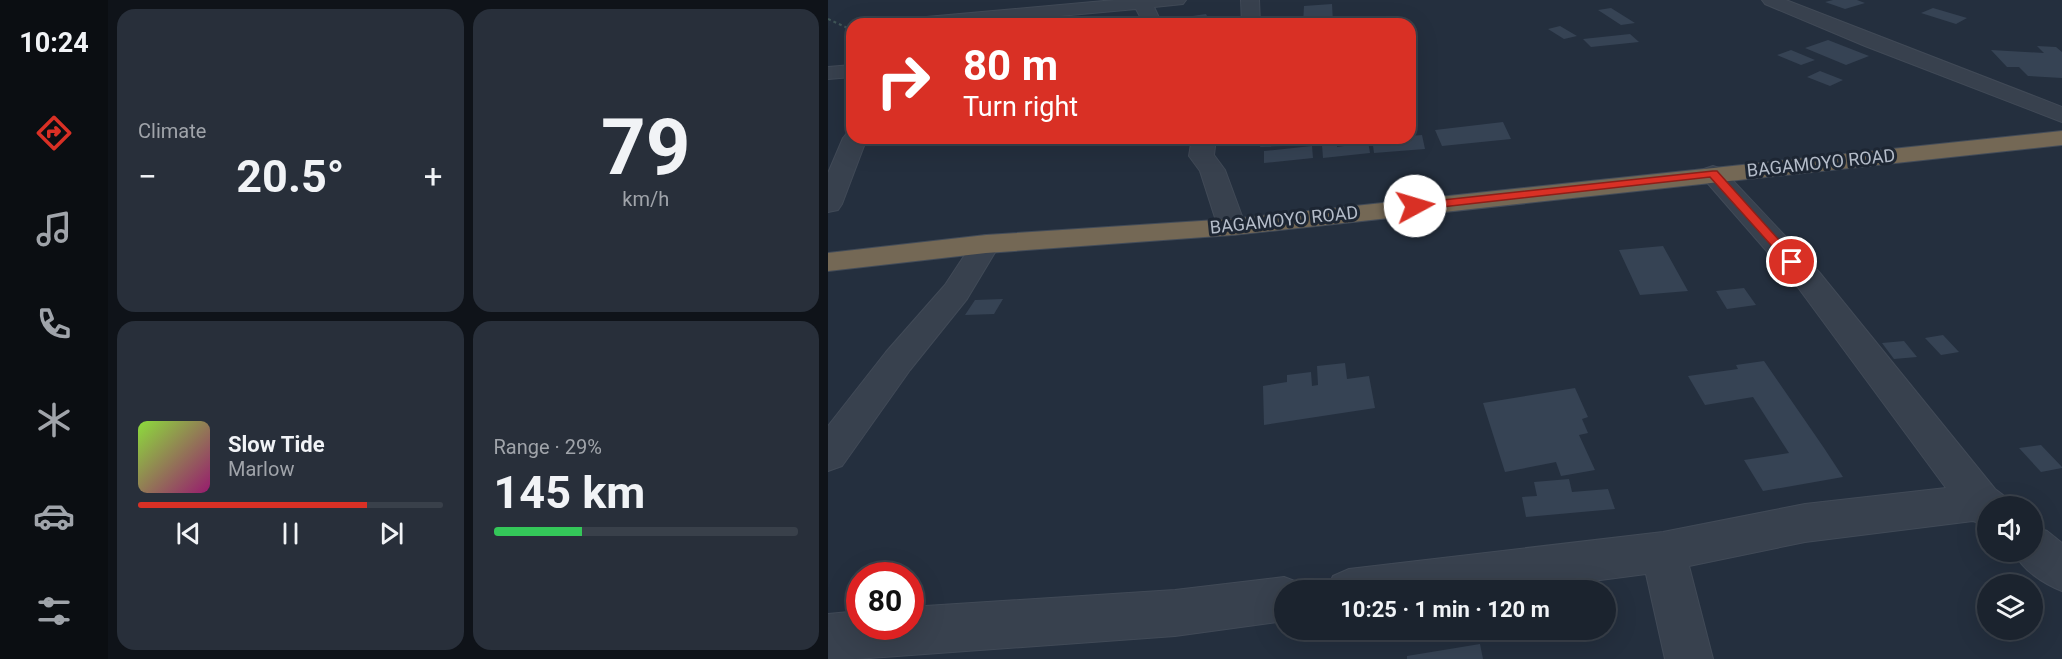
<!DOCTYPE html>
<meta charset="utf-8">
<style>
:root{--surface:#1b232e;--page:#282f3a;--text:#f1f3f6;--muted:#a0a4aa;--line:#39404a;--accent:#d93025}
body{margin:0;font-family:Roboto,sans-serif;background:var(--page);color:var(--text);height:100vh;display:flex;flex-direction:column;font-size:22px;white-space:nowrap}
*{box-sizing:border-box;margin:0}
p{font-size:20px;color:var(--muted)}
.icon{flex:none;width:33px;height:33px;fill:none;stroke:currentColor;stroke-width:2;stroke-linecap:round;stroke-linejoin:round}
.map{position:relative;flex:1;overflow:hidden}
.sheet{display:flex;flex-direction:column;gap:9px;padding:9px;background:#0f1319;width:720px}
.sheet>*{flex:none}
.top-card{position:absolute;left:18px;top:18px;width:570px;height:126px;border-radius:18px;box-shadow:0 6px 24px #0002,0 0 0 2px var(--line);background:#d93025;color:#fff;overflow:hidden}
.buttons{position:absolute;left:1149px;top:496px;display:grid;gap:12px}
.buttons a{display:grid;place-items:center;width:66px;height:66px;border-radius:50%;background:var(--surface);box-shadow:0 6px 24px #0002,0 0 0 2px var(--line);font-size:30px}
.speed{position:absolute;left:18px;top:562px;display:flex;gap:12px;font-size:30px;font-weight:700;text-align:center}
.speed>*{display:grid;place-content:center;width:78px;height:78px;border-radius:50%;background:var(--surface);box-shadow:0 6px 24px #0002,0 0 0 2px var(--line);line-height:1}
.speed .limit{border:9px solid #d22;background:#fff;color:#111}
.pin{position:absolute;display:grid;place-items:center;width:51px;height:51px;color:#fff;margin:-26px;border:3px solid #fff;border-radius:50%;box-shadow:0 2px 6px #0007}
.me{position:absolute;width:66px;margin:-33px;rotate:84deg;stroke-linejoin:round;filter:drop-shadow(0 0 4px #0008)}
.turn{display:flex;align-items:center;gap:21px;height:126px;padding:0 18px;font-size:27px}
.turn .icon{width:78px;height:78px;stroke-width:2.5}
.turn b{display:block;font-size:42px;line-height:51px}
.big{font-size:45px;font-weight:700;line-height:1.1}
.sheet .tile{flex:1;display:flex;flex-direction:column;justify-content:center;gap:9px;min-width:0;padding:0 21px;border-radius:18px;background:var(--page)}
.sheet .dial{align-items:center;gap:0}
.dial b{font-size:78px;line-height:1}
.song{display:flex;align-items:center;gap:18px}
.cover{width:72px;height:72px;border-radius:9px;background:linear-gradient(135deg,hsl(90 70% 55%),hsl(320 70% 35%))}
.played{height:6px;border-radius:3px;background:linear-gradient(90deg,var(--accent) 75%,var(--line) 75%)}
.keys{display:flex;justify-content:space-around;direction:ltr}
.heat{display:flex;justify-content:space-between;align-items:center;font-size:33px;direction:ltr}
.charge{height:9px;border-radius:4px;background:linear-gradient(90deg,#34c759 29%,var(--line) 0)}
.sheet .tiles{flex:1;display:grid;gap:9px;grid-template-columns:repeat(2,1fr)}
.trip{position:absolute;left:446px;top:580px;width:342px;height:60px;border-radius:30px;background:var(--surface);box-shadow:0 6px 24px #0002,0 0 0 2px var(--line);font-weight:700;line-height:60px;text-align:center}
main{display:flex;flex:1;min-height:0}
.dock{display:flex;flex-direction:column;width:108px;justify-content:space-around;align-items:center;background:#0b0e12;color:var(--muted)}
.dock .icon{width:42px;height:42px}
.dock .on{color:var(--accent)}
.dock b{font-size:27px;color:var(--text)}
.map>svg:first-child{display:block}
.building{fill:#364354}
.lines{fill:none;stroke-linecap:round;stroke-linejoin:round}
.minor-casing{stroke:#414a57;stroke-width:2}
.highway-casing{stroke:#434c59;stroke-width:2}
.path{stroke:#3f5557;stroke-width:2;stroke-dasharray:3 3;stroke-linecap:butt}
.minor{fill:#38414e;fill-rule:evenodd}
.highway{fill:#746855;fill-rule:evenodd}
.route{fill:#d93025;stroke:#8d1f18;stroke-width:1.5}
.labels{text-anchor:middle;stroke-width:6;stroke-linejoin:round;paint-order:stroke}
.street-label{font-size:18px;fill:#b4bcc9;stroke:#1d2633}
</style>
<main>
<nav class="dock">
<b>10:24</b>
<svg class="icon on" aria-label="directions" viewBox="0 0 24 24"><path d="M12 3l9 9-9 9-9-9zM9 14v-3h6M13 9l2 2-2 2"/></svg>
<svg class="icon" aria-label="music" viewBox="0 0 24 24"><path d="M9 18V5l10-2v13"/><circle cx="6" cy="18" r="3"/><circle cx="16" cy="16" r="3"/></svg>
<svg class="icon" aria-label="phone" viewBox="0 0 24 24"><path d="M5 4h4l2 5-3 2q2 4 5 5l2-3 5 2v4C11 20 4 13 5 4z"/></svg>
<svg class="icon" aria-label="climate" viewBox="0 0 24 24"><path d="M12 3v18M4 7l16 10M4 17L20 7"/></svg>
<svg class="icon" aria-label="car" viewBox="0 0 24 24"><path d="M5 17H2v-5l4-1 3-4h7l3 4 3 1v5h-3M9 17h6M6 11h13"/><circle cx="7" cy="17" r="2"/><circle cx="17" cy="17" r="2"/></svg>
<svg class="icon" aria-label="filters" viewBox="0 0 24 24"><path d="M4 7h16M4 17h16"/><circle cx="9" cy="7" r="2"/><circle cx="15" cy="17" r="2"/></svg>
</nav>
<section class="sheet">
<div class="tiles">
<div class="tile"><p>Climate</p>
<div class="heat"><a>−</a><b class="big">20.5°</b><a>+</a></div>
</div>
<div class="tile dial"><b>79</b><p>km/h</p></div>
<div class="tile">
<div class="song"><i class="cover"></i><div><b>Slow Tide</b><p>Marlow</p></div></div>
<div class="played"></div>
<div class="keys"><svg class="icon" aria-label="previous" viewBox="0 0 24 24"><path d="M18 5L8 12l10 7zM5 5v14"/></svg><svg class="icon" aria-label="pause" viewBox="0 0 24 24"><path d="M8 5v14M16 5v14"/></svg><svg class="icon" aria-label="next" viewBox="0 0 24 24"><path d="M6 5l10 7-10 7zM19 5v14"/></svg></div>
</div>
<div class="tile"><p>Range · 29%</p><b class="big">145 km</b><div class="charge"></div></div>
</div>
</section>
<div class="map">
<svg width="1234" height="659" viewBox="0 0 1234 659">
<rect width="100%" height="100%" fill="#242f3e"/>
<path class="building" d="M 1005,0 L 1029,0 L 1037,3 L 1017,9 L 997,2 Z
M 504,4 L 505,22 L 475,24 L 476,6 Z
M 783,8 L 807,23 L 793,25 L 770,10 Z
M 1105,8 L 1139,18 L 1128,24 L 1093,13 Z
M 378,14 L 381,20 L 386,19 L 390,24 L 349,24 L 354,22 L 351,18 Z
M 298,17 L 301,24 L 270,24 L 269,21 Z
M 732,26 L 749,36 L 736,39 L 720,29 Z
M 802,34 L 811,42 L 763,47 L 755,39 Z
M 1000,40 L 1041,56 L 1018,65 L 977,48 Z
M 1209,46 L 1228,47 L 1234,52 L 1234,78 L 1200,76 L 1191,67 L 1179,67 L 1163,50 L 1216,53 Z
M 963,50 L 987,60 L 973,65 L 949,55 Z
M 992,71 L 1015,80 L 1002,86 L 979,77 Z
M 675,122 L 683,139 L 614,146 L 607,130 Z
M 594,135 L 597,149 L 546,153 L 544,138 L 582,138 L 582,136 Z
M 435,138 L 457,138 L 455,146 L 432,147 Z
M 540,141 L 542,153 L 495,158 L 494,145 L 509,144 L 509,147 L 516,146 L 515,143 Z
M 484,146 L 485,158 L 436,163 L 436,151 Z
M 835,246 L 860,291 L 812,295 L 791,250 Z
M 916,288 L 928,305 L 899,309 L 888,291 Z
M 175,299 L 166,314 L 137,315 L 147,300 Z
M 1115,335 L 1131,352 L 1113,355 L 1097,338 Z
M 1076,341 L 1089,357 L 1066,359 L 1054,343 Z
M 936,361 L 996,448 L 1015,477 L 935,491 L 916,460 L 961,453 L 925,397 L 877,405 L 860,376 L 910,369 L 908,365 Z
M 517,363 L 519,379 L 541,376 L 547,408 L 436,425 L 435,386 L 459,382 L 459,375 L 483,372 L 484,386 L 490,385 L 489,366 Z
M 747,388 L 760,417 L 754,419 L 760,433 L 751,435 L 767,470 L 733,476 L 728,462 L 677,472 L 655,403 Z
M 1213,445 L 1234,467 L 1234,468 L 1213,472 L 1191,448 Z
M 741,479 L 744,492 L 780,489 L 787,509 L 698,517 L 694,497 L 709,496 L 706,482 Z
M 652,644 L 655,659 L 579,659 L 579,656 Z"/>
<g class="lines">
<defs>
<path id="minor" d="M 287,0 L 358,0 L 355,4 L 326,7 L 334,24 L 316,24 L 308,9 L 146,24 L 78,24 L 80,20 L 87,18 Z
M 413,0 L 431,0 L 432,24 L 414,24 Z
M 934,0 L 958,0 L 1234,107 L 1234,122 L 1037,46 L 937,4 Z
M 24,65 L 24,77 L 0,79 L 0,67 Z
M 24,132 L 24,138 L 39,138 L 14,204 L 10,210 L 0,212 L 0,173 L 15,138 L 19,133 Z
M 364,138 L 388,138 L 386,155 L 397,170 L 418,227 L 414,233 L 404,235 L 394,233 L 390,227 L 372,171 L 361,156 Z
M 885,166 L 894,169 L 991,272 L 1167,489 L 1175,495 L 1180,507 L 1160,507 L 1160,526 L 1145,521 L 977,542 L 861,566 L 885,659 L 837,659 L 818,574 L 688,591 L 498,591 L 505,576 L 521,569 L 835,532 L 977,504 L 1118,488 L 969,286 L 876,179 L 872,174 L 876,169 Z
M 158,235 L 168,238 L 172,244 L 139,299 L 82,370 L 14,466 L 0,471 L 0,426 L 58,352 L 117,285 L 148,238 Z
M 1204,526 L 1219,531 L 1234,543 L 1234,591 C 1216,584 1194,570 1186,552 L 1204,552 Z
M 456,577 L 472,583 L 475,591 L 456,591 L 456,621 L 347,636 L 28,659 L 0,659 L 0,614 L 32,611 L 32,627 L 82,627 L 82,607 L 347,590 Z"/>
<path id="highway" d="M 1234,131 L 1234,145 L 404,235 L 158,253 L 0,271 L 0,253 L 158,235 L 404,219 Z"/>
</defs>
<use href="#minor" class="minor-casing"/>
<use href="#highway" class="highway-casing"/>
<path class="path" d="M 0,19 L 24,30"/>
<use href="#minor" class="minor"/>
<use href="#highway" class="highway"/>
</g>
<path class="route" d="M 885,171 L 889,171 L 968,259 L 970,262 L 968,264 L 960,264 L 882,177 L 587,210 L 581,206 L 587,203 Z"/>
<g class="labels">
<g class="street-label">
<text transform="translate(993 163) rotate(-6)" y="6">BAGAMOYO ROAD</text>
<text transform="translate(456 220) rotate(-6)" y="6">BAGAMOYO ROAD</text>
</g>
</g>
</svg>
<div class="buttons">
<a><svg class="icon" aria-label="sound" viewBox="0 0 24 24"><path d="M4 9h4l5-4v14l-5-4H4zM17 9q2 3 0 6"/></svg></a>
<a><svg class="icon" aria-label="layers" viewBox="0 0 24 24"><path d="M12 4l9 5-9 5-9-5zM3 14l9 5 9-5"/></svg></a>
</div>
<div class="speed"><div class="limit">80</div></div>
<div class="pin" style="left:964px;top:262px;background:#d93025"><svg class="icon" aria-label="arrive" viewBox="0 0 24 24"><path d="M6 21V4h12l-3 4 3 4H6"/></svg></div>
<svg class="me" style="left:587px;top:206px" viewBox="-20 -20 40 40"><circle r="19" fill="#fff"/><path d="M0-13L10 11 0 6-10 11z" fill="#d93025"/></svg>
<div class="trip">10:25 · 1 min · 120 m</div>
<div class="top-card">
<div class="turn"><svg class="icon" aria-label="right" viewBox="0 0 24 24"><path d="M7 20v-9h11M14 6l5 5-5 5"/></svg><div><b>80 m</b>Turn right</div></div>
</div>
</div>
</main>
